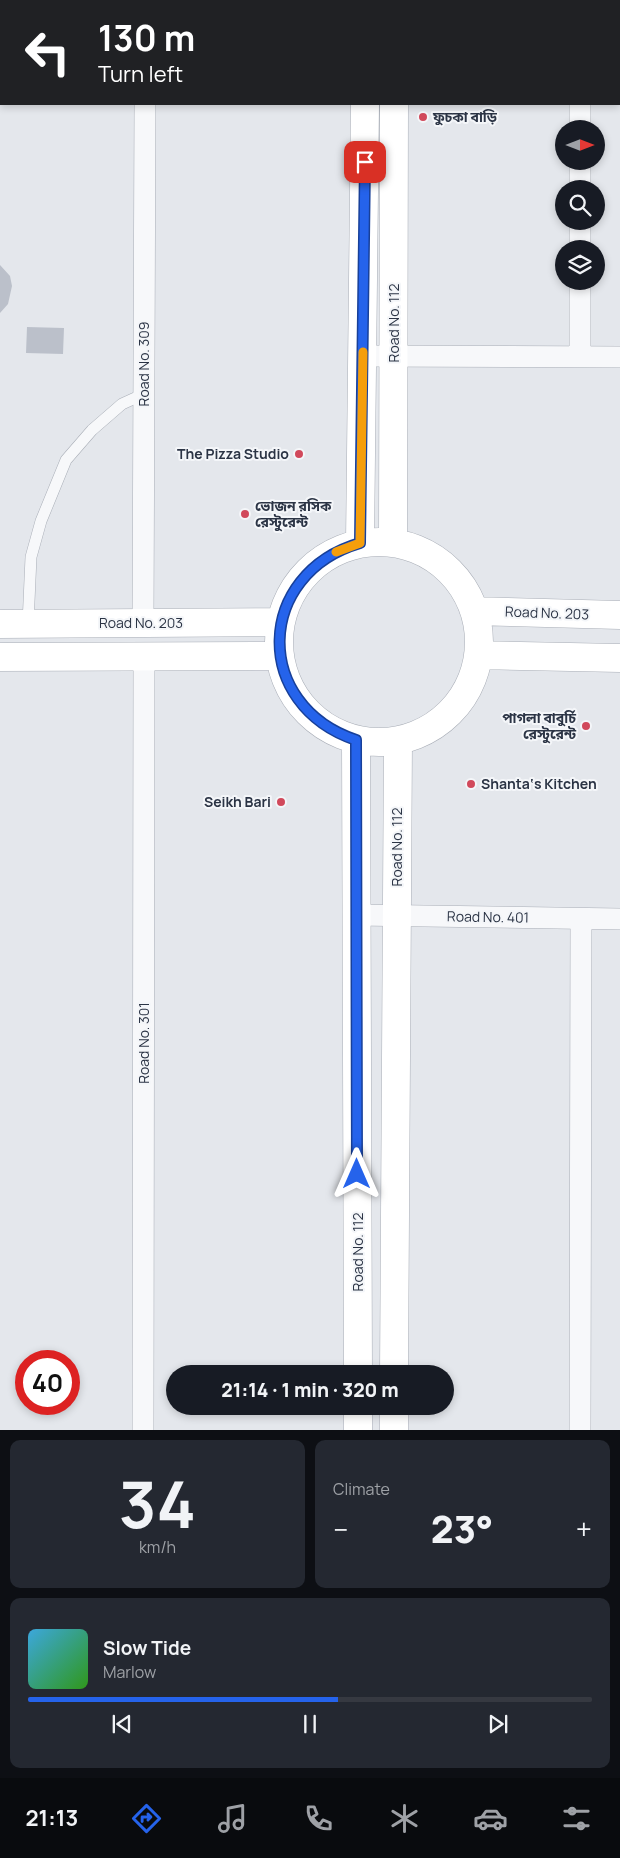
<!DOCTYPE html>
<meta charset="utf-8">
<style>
:root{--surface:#171b24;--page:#242831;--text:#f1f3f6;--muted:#9ea1a6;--line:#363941;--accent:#2563eb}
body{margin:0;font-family:Manrope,"Noto Sans Bengali",sans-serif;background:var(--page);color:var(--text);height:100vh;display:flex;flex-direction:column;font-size:19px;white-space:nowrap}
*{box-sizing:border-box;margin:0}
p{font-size:16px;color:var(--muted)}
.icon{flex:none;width:28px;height:28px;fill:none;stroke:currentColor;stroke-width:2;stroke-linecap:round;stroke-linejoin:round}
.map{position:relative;height:1430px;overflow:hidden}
.panel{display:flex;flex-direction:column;gap:10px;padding:10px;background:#0d0f14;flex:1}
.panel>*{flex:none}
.top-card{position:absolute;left:0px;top:0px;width:620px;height:105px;box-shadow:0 2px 8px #0003;background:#202124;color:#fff;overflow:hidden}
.needle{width:32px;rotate:90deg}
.buttons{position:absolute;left:555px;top:120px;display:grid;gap:10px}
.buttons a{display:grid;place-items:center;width:50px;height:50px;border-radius:50%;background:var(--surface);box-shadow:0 2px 8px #0003;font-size:25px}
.speed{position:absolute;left:15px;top:1350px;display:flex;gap:10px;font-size:25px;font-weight:700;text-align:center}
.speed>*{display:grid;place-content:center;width:65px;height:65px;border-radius:50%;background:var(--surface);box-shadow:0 2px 8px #0003;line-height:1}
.speed .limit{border:8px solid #d22;background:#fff;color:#111}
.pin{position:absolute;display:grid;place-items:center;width:42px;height:42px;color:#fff;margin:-21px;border-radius:10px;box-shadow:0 2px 8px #0006}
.me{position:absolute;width:55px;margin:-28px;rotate:0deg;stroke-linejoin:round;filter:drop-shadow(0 0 4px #0008)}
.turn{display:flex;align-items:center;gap:18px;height:105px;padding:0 15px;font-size:22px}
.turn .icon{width:65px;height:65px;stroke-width:2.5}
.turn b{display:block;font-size:35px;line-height:42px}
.big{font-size:38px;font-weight:800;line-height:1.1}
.panel .tile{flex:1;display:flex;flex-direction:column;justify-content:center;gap:8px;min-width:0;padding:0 18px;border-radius:10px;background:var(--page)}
.panel .dial{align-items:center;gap:0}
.dial b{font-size:65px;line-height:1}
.song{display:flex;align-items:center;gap:15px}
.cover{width:60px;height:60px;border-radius:8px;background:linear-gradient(135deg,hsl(200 70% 55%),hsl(110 70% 35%))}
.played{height:5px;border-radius:2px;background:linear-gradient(90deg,var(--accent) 55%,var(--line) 55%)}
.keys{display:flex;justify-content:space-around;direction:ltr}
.heat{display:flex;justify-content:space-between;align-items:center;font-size:28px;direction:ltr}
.panel .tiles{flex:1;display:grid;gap:10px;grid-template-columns:1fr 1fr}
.tile:last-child{grid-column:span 2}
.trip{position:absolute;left:166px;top:1365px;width:288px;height:50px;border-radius:25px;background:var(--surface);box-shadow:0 2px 8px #0003;font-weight:800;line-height:50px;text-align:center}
.dock{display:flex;height:80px;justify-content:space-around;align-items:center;background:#090b0e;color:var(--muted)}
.dock .icon{width:35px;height:35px}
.dock .selected{color:var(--accent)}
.dock b{font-size:22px;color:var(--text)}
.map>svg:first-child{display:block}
.building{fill:#bbc0ca}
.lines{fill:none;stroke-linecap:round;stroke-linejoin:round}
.lane-casing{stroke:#a9aeb7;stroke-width:12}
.street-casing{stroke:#a9aeb7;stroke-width:22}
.secondary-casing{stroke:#a9aeb7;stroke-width:29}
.lane{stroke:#f7f8fa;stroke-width:11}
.street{stroke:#f7f8fa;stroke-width:21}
.secondary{stroke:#fff;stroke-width:28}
.route-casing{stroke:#184099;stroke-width:12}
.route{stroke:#2563eb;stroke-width:9}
.slow{stroke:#f59e0b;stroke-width:9}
.poi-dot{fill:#d1495b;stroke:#f4f6f9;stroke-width:2}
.labels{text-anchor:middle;stroke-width:4;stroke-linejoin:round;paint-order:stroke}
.poi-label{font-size:14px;font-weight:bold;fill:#2b3445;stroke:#f4f6f9;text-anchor:start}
.street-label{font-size:14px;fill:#2b3445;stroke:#f4f6f9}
</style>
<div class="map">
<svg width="620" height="1431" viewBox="0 0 620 1431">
<rect width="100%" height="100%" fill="#e4e7ec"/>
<path class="building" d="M 0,265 L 10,276 L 12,286 L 8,304 L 0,313 Z
M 27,327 L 64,328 L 63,354 L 26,353 Z"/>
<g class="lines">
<defs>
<path id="lane" d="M 28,624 L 31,557 L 41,521 L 66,460 L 92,430 L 122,404 L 144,394"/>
<path id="street" d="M 146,1 L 146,0
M 580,1 L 580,0
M 0,93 L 1,93
M 580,129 L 580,104
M 580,189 L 580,161
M 580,249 L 580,221
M 363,356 L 620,357
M 580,357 L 580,281
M 143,624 L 145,104
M 357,915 L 620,919
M 143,1431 L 144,656
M 580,1431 L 581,919"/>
<path id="secondary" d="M 366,1 L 366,0
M 394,1 L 394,0
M279 642a100 100 0 1 1 200 0a100 100 0 1 1-200 0Z
M 360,543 L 365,104
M 393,543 L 394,104
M 474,611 L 620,615
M 0,624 L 281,622
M 478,655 L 620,658
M 0,657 L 280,656
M 356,740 L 358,1374
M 394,1374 L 398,741
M 358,1406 L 358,1431
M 394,1431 L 394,1406"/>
</defs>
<use href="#lane" class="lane-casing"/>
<use href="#street" class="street-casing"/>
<use href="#secondary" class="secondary-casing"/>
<use href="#lane" class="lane"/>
<use href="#street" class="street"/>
<use href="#secondary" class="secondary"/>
</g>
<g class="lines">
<defs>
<path id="route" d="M 357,1174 L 356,740 C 252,705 255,574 360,543 L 365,162"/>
</defs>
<use href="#route" class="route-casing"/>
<use href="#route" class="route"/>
<path class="slow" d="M 336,552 L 360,543 L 363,352"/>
</g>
<g class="poi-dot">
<circle cx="423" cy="117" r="5"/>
<circle cx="299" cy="454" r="5"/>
<circle cx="245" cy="514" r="5"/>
<circle cx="586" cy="726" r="5"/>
<circle cx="471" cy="784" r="5"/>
<circle cx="281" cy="802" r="5"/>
</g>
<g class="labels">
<g class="poi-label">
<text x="433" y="122">ফুচকা বাড়ি</text>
<text x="289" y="459" text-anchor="end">The Pizza Studio</text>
<text x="255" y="511">ভোজন রসিক<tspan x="255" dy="16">রেস্টুরেন্ট</tspan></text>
<text x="576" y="723" text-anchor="end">পাগলা বাবুর্চি<tspan x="576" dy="16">রেস্টুরেন্ট</tspan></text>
<text x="481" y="789">Shanta‘s Kitchen</text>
<text x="271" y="807" text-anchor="end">Seikh Bari</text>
</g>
<g class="street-label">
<text transform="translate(394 323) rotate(-90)" y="5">Road No. 112</text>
<text transform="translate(144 364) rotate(-90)" y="5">Road No. 309</text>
<text transform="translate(547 613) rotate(2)" y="5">Road No. 203</text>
<text x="141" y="628">Road No. 203</text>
<text transform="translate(397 847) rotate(-90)" y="5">Road No. 112</text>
<text transform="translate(488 917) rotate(1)" y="5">Road No. 401</text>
<text transform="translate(144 1043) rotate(-90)" y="5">Road No. 301</text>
<text transform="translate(358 1252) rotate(-90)" y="5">Road No. 112</text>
</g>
</g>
</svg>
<div class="buttons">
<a><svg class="needle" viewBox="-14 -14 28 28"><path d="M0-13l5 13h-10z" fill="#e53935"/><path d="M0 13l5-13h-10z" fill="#9ea1a6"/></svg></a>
<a><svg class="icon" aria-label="search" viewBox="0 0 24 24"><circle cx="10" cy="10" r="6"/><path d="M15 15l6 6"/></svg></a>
<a><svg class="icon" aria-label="layers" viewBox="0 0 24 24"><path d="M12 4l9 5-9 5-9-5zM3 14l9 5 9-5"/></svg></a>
</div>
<div class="speed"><div class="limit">40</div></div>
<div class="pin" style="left:365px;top:162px;background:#d93025"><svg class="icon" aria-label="arrive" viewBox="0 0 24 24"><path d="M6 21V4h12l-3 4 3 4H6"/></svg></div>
<svg class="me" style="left:357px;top:1174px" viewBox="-20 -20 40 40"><path d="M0-17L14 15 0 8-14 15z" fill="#2563eb" stroke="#fff" stroke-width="4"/></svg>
<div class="trip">21:14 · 1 min · 320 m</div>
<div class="top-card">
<div class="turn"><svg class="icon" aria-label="left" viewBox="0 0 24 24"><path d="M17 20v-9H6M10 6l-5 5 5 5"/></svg><div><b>130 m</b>Turn left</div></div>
</div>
</div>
<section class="panel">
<div class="tiles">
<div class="tile dial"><b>34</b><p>km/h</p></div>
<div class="tile"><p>Climate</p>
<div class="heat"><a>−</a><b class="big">23°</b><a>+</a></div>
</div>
<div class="tile">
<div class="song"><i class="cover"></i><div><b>Slow Tide</b><p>Marlow</p></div></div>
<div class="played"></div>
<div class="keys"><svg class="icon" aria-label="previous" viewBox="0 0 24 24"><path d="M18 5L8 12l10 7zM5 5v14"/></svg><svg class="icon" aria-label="pause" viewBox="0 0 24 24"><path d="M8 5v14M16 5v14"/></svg><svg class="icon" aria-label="next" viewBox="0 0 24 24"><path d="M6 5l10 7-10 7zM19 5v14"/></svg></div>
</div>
</div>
</section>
<nav class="dock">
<b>21:13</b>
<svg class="icon selected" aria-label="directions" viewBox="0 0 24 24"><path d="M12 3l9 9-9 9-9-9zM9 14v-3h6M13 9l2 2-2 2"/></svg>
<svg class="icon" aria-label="music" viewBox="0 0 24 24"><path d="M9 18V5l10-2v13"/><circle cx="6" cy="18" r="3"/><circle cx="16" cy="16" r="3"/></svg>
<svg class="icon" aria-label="phone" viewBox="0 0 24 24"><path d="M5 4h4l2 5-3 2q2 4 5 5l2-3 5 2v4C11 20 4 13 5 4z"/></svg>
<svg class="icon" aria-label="climate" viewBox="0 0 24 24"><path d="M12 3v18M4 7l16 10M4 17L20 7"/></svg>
<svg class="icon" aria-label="car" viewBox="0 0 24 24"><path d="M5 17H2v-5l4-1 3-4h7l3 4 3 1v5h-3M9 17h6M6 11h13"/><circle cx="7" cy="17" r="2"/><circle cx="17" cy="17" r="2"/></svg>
<svg class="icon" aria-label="filters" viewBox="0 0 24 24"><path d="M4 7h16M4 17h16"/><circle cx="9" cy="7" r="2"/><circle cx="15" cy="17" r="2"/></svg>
</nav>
